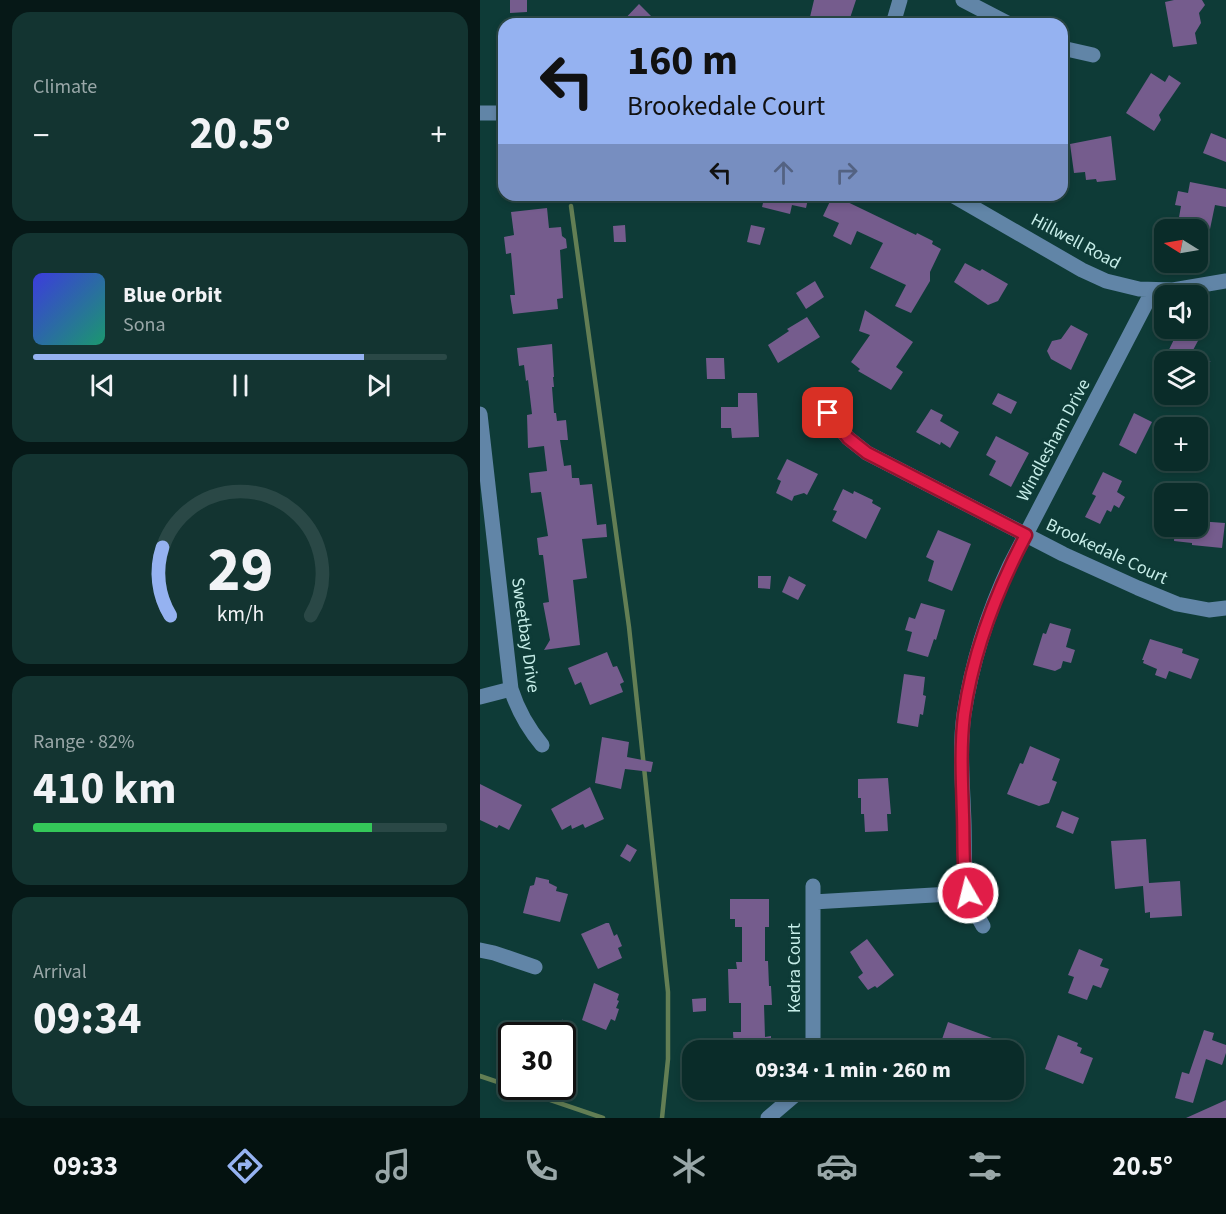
<!DOCTYPE html>
<meta charset="utf-8">
<style>
:root{--surface:#0a2c29;--page:#133431;--text:#f1f3f6;--muted:#99a7a8;--line:#2a4846;--accent:#95b2f1}
body{margin:0;font-family:"Source Sans 3",sans-serif;background:var(--page);color:var(--text);height:100vh;display:flex;flex-direction:column;font-size:22px;white-space:nowrap}
*{box-sizing:border-box;margin:0}
p{font-size:20px;color:var(--muted)}
.icon{flex:none;width:33px;height:33px;fill:none;stroke:currentColor;stroke-width:2;stroke-linecap:round;stroke-linejoin:round}
.map{position:relative;flex:1;overflow:hidden}
.drawer{display:flex;flex-direction:column;gap:12px;padding:12px;background:#061817;width:480px}
.drawer>*{flex:none}
.top-card{position:absolute;left:18px;top:18px;width:570px;height:183px;border-radius:18px;box-shadow:0 3px 9px #0003,0 0 0 2px var(--line);background:#95b2f1;color:#111;overflow:hidden}
.needle{width:39px;rotate:281deg}
.controls{position:absolute;left:674px;top:219px;display:grid;gap:12px}
.controls a{display:grid;place-items:center;width:54px;height:54px;border-radius:12px;background:var(--surface);box-shadow:0 3px 9px #0003,0 0 0 2px var(--line);font-size:30px}
.speed{position:absolute;left:18px;top:1022px;display:flex;gap:12px;font-size:30px;font-weight:700;text-align:center}
.speed>*{display:grid;place-content:center;width:78px;height:78px;border-radius:50%;background:var(--surface);box-shadow:0 3px 9px #0003,0 0 0 2px var(--line);line-height:1}
.speed .limit{border:3px solid #111;border-radius:9px;background:#fff;color:#111}
.pin{position:absolute;display:grid;place-items:center;width:51px;height:51px;color:#fff;margin:-26px;border-radius:12px;box-shadow:0 3px 9px #0006}
.me{position:absolute;width:66px;margin:-33px;rotate:352deg;stroke-linejoin:round;filter:drop-shadow(0 0 4px #0008)}
.turn{display:flex;align-items:center;gap:21px;height:126px;padding:0 30px;font-size:27px}
.turn .icon{width:78px;height:78px;stroke-width:2.5}
.turn b{display:block;font-size:42px;line-height:51px}
.lanes{display:flex;align-items:center;height:57px;padding:0 30px;background:#0003;justify-content:center;gap:30px;direction:ltr}
.lanes .off{opacity:.35}
.big{font-size:45px;font-weight:700;line-height:1.1}
.drawer .tile{flex:1;display:flex;flex-direction:column;justify-content:center;gap:9px;min-width:0;padding:0 21px;border-radius:18px;background:var(--page)}
.drawer .dial{align-items:center;gap:0}
.dial svg{height:156px;overflow:visible;fill:none;stroke:var(--line);stroke-width:7;stroke-linecap:round;text-anchor:middle}
.dial text{fill:var(--text);stroke:none}
.song{display:flex;align-items:center;gap:18px}
.cover{width:72px;height:72px;border-radius:9px;background:linear-gradient(135deg,hsl(240 70% 55%),hsl(160 70% 35%))}
.played{height:6px;border-radius:3px;background:linear-gradient(90deg,var(--accent) 80%,var(--line) 80%)}
.keys{display:flex;justify-content:space-around;direction:ltr}
.heat{display:flex;justify-content:space-between;align-items:center;font-size:33px;direction:ltr}
.charge{height:9px;border-radius:4px;background:linear-gradient(90deg,#34c759 82%,var(--line) 0)}
.trip{position:absolute;left:202px;top:1040px;width:342px;height:60px;border-radius:18px;background:var(--surface);box-shadow:0 3px 9px #0003,0 0 0 2px var(--line);font-weight:700;line-height:60px;text-align:center}
.tabs{display:flex;height:96px;justify-content:space-around;align-items:center;background:#041210;color:var(--muted)}
.tabs .icon{width:42px;height:42px}
.tabs .active{color:var(--accent)}
.tabs b{font-size:27px;color:var(--text)}
main{display:flex;flex:1;min-height:0}
.map>svg:first-child{display:block}
.lines{fill:none;stroke-linecap:round;stroke-linejoin:round}
.stream{stroke:#637e54;stroke-width:4.5}
.building{fill:#755c8d}
.minor{stroke:#6185a7;stroke-width:15}
.route-casing{stroke:#92132f;stroke-width:15}
.route{stroke:#e11d48;stroke-width:10}
.labels{text-anchor:middle;stroke-width:6;stroke-linejoin:round;paint-order:stroke}
.street-label{font-size:18px;fill:#c6ede8;stroke:#0e3b37}
</style>
<main>
<section class="drawer">
<div class="tile"><p>Climate</p>
<div class="heat"><a>−</a><b class="big">20.5°</b><a>+</a></div>
</div>
<div class="tile">
<div class="song"><i class="cover"></i><div><b>Blue Orbit</b><p>Sona</p></div></div>
<div class="played"></div>
<div class="keys"><svg class="icon" aria-label="previous" viewBox="0 0 24 24"><path d="M18 5L8 12l10 7zM5 5v14"/></svg><svg class="icon" aria-label="pause" viewBox="0 0 24 24"><path d="M8 5v14M16 5v14"/></svg><svg class="icon" aria-label="next" viewBox="0 0 24 24"><path d="M6 5l10 7-10 7zM19 5v14"/></svg></div>
</div>
<div class="tile dial"><svg viewBox="0 0 100 80">
<path d="M14 69A42 42 0 1 1 86 69"/>
<path d="M14 69A42 42 0 0 1 10 34" stroke="#95b2f1"/>
<text x="50" y="56" font-size="32" font-weight="700">29</text>
<text x="50" y="72" font-size="11">km/h</text>
</svg></div>
<div class="tile"><p>Range · 82%</p><b class="big">410 km</b><div class="charge"></div></div>
<div class="tile"><p>Arrival</p><b class="big">09:34</b></div>
</section>
<div class="map">
<svg width="746" height="1118" viewBox="0 0 746 1118">
<rect width="100%" height="100%" fill="#0e3b37"/>
<g class="lines">
<path class="stream" d="M 91,206 L 149,627 L 188,992 L 188,1059 L 182,1118
M 0,1076 L 123,1118"/>
</g>
<path class="building" d="M 30,0 L 47,0 L 47,12 L 30,13 Z
M 334,0 L 376,0 L 368,24 L 336,24 L 330,17 Z
M 694,0 L 722,0 L 725,5 L 719,13 L 721,23 L 715,33 L 717,44 L 693,47 L 685,2 Z
M 159,4 L 179,24 L 140,24 Z
M 671,73 L 685,82 L 689,75 L 701,83 L 679,115 L 681,120 L 674,131 L 646,113 Z
M 731,133 L 746,139 L 746,162 L 723,153 Z
M 631,136 L 636,180 L 617,182 L 616,179 L 606,180 L 605,172 L 594,173 L 590,144 Z
M 710,182 L 746,189 L 746,207 L 735,205 L 730,229 L 698,223 L 701,206 L 695,205 L 698,191 L 708,193 Z
M 285,195 L 329,195 L 326,208 L 312,205 L 310,214 L 282,207 Z
M 353,195 L 436,235 L 437,233 L 453,241 L 452,244 L 461,249 L 450,272 L 450,281 L 431,313 L 415,306 L 426,285 L 390,268 L 403,243 L 377,231 L 371,245 L 353,236 L 359,223 L 343,216 Z
M 67,208 L 69,228 L 81,227 L 82,236 L 86,239 L 87,248 L 80,250 L 83,298 L 77,299 L 78,309 L 33,314 L 30,295 L 35,295 L 31,253 L 26,254 L 24,237 L 34,235 L 31,212 Z
M 145,225 L 146,242 L 134,242 L 133,226 Z
M 271,225 L 285,228 L 280,245 L 267,242 Z
M 485,263 L 500,271 L 502,269 L 528,284 L 518,301 L 508,305 L 474,282 Z
M 335,281 L 344,297 L 326,309 L 316,293 Z
M 385,310 L 433,342 L 416,367 L 423,372 L 411,390 L 378,371 L 380,369 L 371,362 L 390,335 L 379,331 Z
M 327,317 L 340,337 L 298,363 L 288,345 L 309,331 L 307,329 Z
M 591,325 L 608,334 L 591,370 L 571,359 L 567,351 L 572,341 L 581,339 Z
M 699,329 L 719,339 L 712,352 L 731,362 L 683,362 Z
M 72,344 L 74,377 L 73,377 L 74,387 L 72,387 L 74,413 L 76,413 L 77,421 L 86,420 L 88,440 L 80,440 L 84,466 L 91,465 L 92,478 L 99,478 L 100,485 L 112,484 L 117,525 L 126,524 L 127,537 L 102,539 L 107,578 L 93,580 L 100,645 L 64,650 L 70,640 L 63,603 L 69,602 L 63,555 L 59,555 L 57,538 L 68,536 L 61,492 L 51,493 L 49,473 L 67,471 L 64,446 L 48,448 L 47,415 L 52,414 L 48,380 L 46,381 L 44,365 L 39,366 L 37,348 Z
M 226,358 L 244,358 L 245,379 L 227,379 Z
M 258,393 L 277,393 L 279,437 L 252,438 L 251,428 L 241,428 L 241,407 L 258,407 Z
M 518,393 L 537,402 L 531,414 L 512,404 Z
M 451,409 L 463,415 L 460,421 L 479,432 L 470,448 L 461,442 L 460,445 L 436,432 Z
M 654,413 L 672,422 L 656,454 L 639,445 Z
M 516,436 L 549,453 L 531,487 L 509,475 L 516,461 L 506,455 Z
M 307,459 L 338,474 L 327,495 L 324,493 L 314,496 L 312,501 L 296,493 L 301,481 L 297,479 Z
M 623,472 L 642,481 L 637,492 L 645,497 L 639,508 L 634,505 L 631,512 L 627,510 L 620,524 L 605,517 L 616,496 L 612,494 Z
M 363,489 L 373,494 L 374,491 L 393,500 L 392,503 L 401,508 L 386,539 L 352,521 L 357,511 L 353,510 Z
M 717,521 L 745,523 L 742,548 L 712,545 L 712,543 L 694,541 L 695,526 L 717,526 Z
M 458,530 L 491,544 L 472,591 L 448,581 L 454,561 L 446,557 Z
M 278,576 L 291,576 L 290,589 L 278,588 Z
M 309,576 L 326,585 L 318,600 L 302,592 Z
M 441,603 L 465,610 L 456,640 L 454,639 L 448,657 L 427,651 L 432,632 L 425,630 L 429,617 L 435,619 Z
M 570,623 L 591,629 L 586,647 L 595,650 L 591,663 L 583,661 L 581,668 L 575,671 L 553,665 L 563,633 L 566,634 Z
M 670,639 L 703,649 L 702,653 L 719,659 L 711,679 L 689,671 L 686,679 L 675,675 L 677,669 L 663,663 L 664,660 L 662,660 Z
M 127,652 L 133,667 L 137,666 L 144,682 L 140,684 L 143,692 L 110,705 L 101,682 L 95,685 L 88,668 Z
M 424,674 L 445,677 L 443,695 L 446,696 L 443,715 L 440,714 L 438,727 L 417,723 Z
M 122,737 L 149,742 L 147,757 L 173,762 L 171,772 L 145,769 L 141,789 L 115,783 Z
M 550,746 L 580,759 L 572,780 L 577,782 L 569,803 L 559,806 L 527,794 L 540,763 L 543,764 Z
M 408,778 L 411,814 L 407,814 L 408,831 L 385,832 L 384,814 L 381,814 L 381,798 L 378,798 L 378,779 Z
M 0,784 L 42,805 L 29,830 L 19,825 L 17,828 L 0,820 Z
M 110,787 L 124,819 L 105,828 L 103,824 L 92,829 L 91,825 L 82,830 L 71,809 Z
M 582,811 L 599,818 L 593,834 L 576,827 Z
M 666,839 L 669,883 L 700,881 L 702,916 L 670,918 L 670,912 L 665,913 L 663,886 L 635,889 L 631,841 Z
M 147,844 L 157,850 L 150,862 L 140,856 Z
M 56,877 L 69,880 L 69,883 L 77,887 L 76,891 L 88,894 L 80,922 L 43,913 L 50,886 L 54,885 Z
M 250,899 L 289,899 L 289,927 L 285,927 L 285,961 L 288,961 L 289,986 L 291,986 L 292,1005 L 284,1005 L 285,1037 L 291,1036 L 291,1050 L 254,1050 L 253,1032 L 261,1032 L 261,1003 L 249,1003 L 248,969 L 257,969 L 256,962 L 262,962 L 262,927 L 255,927 L 255,919 L 250,919 Z
M 126,923 L 129,923 L 134,936 L 137,934 L 142,946 L 138,948 L 142,958 L 118,969 L 101,934 Z
M 387,939 L 414,975 L 397,988 L 395,986 L 388,990 L 378,977 L 383,973 L 370,952 Z
M 599,949 L 623,959 L 620,966 L 629,969 L 621,988 L 613,985 L 607,1000 L 588,993 L 594,977 L 588,975 Z
M 114,983 L 139,994 L 137,1000 L 139,1001 L 136,1008 L 139,1009 L 135,1021 L 131,1019 L 126,1030 L 102,1020 Z
M 226,998 L 226,1011 L 213,1012 L 212,999 Z
M 82,1019 L 96,1051 L 82,1057 Z
M 468,1022 L 512,1038 L 508,1050 L 475,1050 L 460,1045 Z
M 724,1030 L 734,1033 L 732,1040 L 746,1045 L 746,1053 L 742,1065 L 726,1059 L 713,1103 L 695,1098 L 702,1072 L 709,1074 Z
M 578,1035 L 598,1043 L 597,1046 L 602,1048 L 600,1053 L 613,1058 L 603,1084 L 565,1069 Z
M 746,1100 L 746,1118 L 706,1118 Z"/>
<g class="lines">
<path class="minor" d="M 483,0 L 529,24
M 413,24 L 420,0
M 582,48 L 613,55
M 0,113 L 24,113
M 472,195 L 602,270 L 626,281 L 659,289 L 693,290 L 746,281
M 348,413 L 368,438 L 387,453 L 583,554 L 658,588 L 697,604 L 729,610 L 746,608
M 0,414 L 31,689 C 38,711 47,727 62,745
M 0,697 L 31,689
M 333,886 L 333,1050
M 333,902 L 488,893
M 503,926 C 481,889 485,866 484,824 C 483,788 479,750 484,714 C 492,662 508,612 530,565 L 673,290
M 0,950 L 14,953 L 55,967
M 288,1118 L 322,1089"/>
</g>
<g class="lines">
<defs>
<path id="route" d="M 348,413 L 368,438 L 387,453 L 546,535 C 516,592 493,651 484,715 C 480,748 482,782 483,815 C 484,841 482,868 488,893"/>
</defs>
<use href="#route" class="route-casing"/>
<use href="#route" class="route"/>
</g>
<g class="labels">
<g class="street-label">
<text transform="translate(596 241) rotate(28)" y="6">Hillwell Road</text>
<text transform="translate(573 440) rotate(-62)" y="6">Windlesham Drive</text>
<text transform="translate(627 551) rotate(25)" y="6">Brookedale Court</text>
<text transform="translate(46 635) rotate(82)" y="6">Sweetbay Drive</text>
<text transform="translate(314 968) rotate(-90)" y="6">Kedra Court</text>
</g>
</g>
</svg>
<div class="controls">
<a><svg class="needle" viewBox="-14 -14 28 28"><path d="M0-13l5 13h-10z" fill="#e53935"/><path d="M0 13l5-13h-10z" fill="#99a7a8"/></svg></a>
<a><svg class="icon" aria-label="sound" viewBox="0 0 24 24"><path d="M4 9h4l5-4v14l-5-4H4zM17 9q2 3 0 6"/></svg></a>
<a><svg class="icon" aria-label="layers" viewBox="0 0 24 24"><path d="M12 4l9 5-9 5-9-5zM3 14l9 5 9-5"/></svg></a>
<a>+</a>
<a>−</a>
</div>
<div class="speed"><div class="limit">30</div></div>
<div class="pin" style="left:348px;top:413px;background:#d93025"><svg class="icon" aria-label="arrive" viewBox="0 0 24 24"><path d="M6 21V4h12l-3 4 3 4H6"/></svg></div>
<svg class="me" style="left:488px;top:893px" viewBox="-20 -20 40 40"><circle r="17" fill="#e11d48" stroke="#fff" stroke-width="3"/><path d="M0-11L8 9 0 5-8 9z" fill="#fff"/></svg>
<div class="trip">09:34 · 1 min · 260 m</div>
<div class="top-card">
<div class="turn"><svg class="icon" aria-label="left" viewBox="0 0 24 24"><path d="M17 20v-9H6M10 6l-5 5 5 5"/></svg><div><b>160 m</b>Brookedale Court</div></div>
<div class="lanes"><svg class="icon" aria-label="left" viewBox="0 0 24 24"><path d="M17 20v-9H6M10 6l-5 5 5 5"/></svg><svg class="icon off" aria-label="ahead" viewBox="0 0 24 24"><path d="M12 20V5M6 11l6-6 6 6"/></svg><svg class="icon off" aria-label="right" viewBox="0 0 24 24"><path d="M7 20v-9h11M14 6l5 5-5 5"/></svg></div>
</div>
</div>
</main>
<nav class="tabs">
<b>09:33</b>
<svg class="icon active" aria-label="directions" viewBox="0 0 24 24"><path d="M12 3l9 9-9 9-9-9zM9 14v-3h6M13 9l2 2-2 2"/></svg>
<svg class="icon" aria-label="music" viewBox="0 0 24 24"><path d="M9 18V5l10-2v13"/><circle cx="6" cy="18" r="3"/><circle cx="16" cy="16" r="3"/></svg>
<svg class="icon" aria-label="phone" viewBox="0 0 24 24"><path d="M5 4h4l2 5-3 2q2 4 5 5l2-3 5 2v4C11 20 4 13 5 4z"/></svg>
<svg class="icon" aria-label="climate" viewBox="0 0 24 24"><path d="M12 3v18M4 7l16 10M4 17L20 7"/></svg>
<svg class="icon" aria-label="car" viewBox="0 0 24 24"><path d="M5 17H2v-5l4-1 3-4h7l3 4 3 1v5h-3M9 17h6M6 11h13"/><circle cx="7" cy="17" r="2"/><circle cx="17" cy="17" r="2"/></svg>
<svg class="icon" aria-label="filters" viewBox="0 0 24 24"><path d="M4 7h16M4 17h16"/><circle cx="9" cy="7" r="2"/><circle cx="15" cy="17" r="2"/></svg>
<b>20.5°</b>
</nav>
